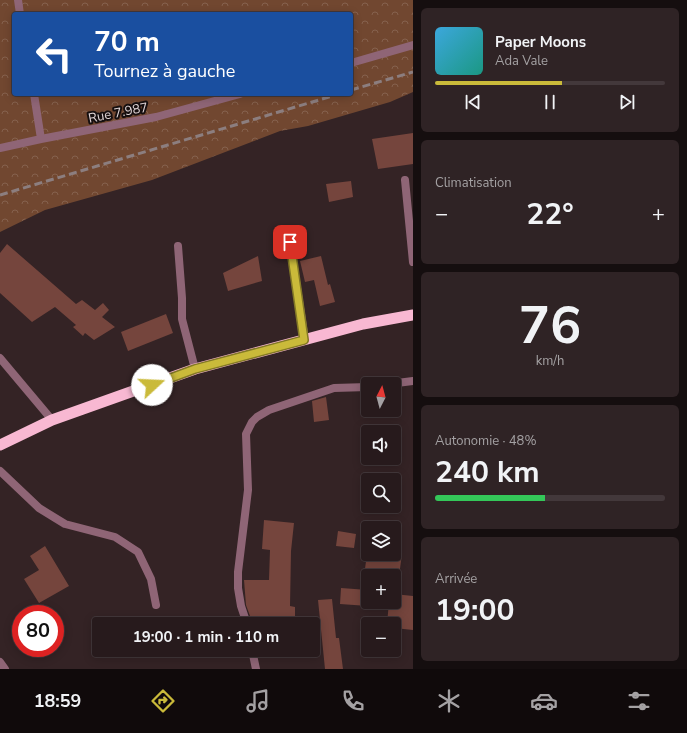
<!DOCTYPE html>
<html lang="fr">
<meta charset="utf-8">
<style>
:root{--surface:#271a1c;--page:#2f2325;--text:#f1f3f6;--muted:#a4a1a3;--line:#43383b;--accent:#caba3a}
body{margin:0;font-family:"Nunito Sans",sans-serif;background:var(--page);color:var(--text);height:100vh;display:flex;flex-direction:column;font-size:15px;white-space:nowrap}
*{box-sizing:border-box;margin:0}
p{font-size:13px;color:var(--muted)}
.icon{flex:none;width:22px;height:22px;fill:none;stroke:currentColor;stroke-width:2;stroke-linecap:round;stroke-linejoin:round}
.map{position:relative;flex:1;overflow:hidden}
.sheet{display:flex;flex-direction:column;gap:8px;padding:8px;background:#150e0f;width:274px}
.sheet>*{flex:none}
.hud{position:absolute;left:12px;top:12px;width:341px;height:84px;border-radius:4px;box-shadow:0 2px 10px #0003,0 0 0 1px var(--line);background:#1a4fa0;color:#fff;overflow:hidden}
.needle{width:26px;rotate:6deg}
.fabs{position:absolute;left:361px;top:377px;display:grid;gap:8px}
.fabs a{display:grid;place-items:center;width:40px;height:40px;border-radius:4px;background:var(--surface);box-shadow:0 2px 10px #0003,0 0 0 1px var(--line);font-size:20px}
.speed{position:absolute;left:12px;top:605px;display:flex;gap:8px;font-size:20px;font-weight:700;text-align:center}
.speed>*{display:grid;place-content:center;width:52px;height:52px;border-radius:50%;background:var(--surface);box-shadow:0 2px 10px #0003,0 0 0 1px var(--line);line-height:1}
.speed .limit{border:6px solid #d22;background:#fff;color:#111}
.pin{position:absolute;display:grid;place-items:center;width:34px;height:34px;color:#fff;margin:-17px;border-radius:8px;box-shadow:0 2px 6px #0006}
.me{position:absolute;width:44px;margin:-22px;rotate:70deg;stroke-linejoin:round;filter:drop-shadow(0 0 3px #0008)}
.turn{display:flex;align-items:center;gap:14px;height:84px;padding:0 16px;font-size:18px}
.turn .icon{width:52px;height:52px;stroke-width:2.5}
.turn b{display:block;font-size:28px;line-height:34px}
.big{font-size:30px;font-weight:700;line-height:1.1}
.sheet .tile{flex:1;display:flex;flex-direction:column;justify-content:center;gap:6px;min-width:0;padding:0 14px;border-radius:6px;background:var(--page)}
.sheet .dial{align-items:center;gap:0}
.dial b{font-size:52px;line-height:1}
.song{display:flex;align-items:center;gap:12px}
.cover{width:48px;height:48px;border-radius:6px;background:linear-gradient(135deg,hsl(200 70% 55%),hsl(170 70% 35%))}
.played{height:4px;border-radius:2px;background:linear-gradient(90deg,var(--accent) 55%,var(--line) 55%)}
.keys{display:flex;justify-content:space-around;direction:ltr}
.heat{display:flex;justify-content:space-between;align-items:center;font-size:22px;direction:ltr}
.charge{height:6px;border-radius:3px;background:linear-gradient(90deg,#34c759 48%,var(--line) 0)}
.trip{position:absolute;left:92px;top:617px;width:228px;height:40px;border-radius:4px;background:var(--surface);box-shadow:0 2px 10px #0003,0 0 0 1px var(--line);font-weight:700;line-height:40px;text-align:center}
.dock{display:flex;height:64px;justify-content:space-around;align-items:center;background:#100a0b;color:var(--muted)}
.dock .icon{width:28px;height:28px}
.dock .active{color:var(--accent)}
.dock b{font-size:18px;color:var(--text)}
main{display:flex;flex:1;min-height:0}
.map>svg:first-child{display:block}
.forest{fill:url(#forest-crowns);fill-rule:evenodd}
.building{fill:#75453d}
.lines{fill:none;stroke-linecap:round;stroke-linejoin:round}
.service{stroke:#8f6576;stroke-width:8}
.minor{stroke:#8f6576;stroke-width:8}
.trunk{stroke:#f8b8d2;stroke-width:11}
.rail{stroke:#8c7e7f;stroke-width:3;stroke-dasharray:8 4;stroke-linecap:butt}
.route-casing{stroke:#837926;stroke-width:10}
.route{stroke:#caba3a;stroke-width:7}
.labels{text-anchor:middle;stroke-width:4;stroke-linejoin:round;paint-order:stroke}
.street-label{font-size:13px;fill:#e0d4d5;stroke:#160f0f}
</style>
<main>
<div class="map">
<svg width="413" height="669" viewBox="0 0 413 669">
<defs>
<pattern id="forest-crowns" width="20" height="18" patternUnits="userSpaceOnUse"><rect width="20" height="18" fill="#714730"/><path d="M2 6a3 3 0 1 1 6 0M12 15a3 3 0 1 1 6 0" fill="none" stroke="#85614d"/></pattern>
</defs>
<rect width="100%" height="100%" fill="#342325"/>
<path class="forest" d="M 0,0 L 413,0 L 413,92 L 390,102 L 308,126 L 280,131 L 152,180 L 45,210 L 0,232 ZM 14,14 L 351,14 L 351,94 L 14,94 Z"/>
<path class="building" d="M 413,133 L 413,164 L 378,169 L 372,139 Z
M 351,181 L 353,197 L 329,202 L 326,184 Z
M 7,244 L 76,304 L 82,300 L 95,310 L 103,303 L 109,310 L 102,317 L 115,327 L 94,340 L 85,333 L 83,336 L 73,327 L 76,325 L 55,307 L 32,322 L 0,293 L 0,253 Z
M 258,256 L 262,281 L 228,291 L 223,273 Z
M 321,256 L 328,285 L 330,284 L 335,302 L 320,306 L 314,280 L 305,282 L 300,261 Z
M 166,314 L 173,333 L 128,351 L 121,332 Z
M 326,397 L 329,420 L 314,422 L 312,401 Z
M 264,520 L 294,523 L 291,551 L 290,606 L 295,607 L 295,619 L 250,616 L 246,605 L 244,580 L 269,580 L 270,550 L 262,549 Z
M 338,531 L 356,534 L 354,548 L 336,546 Z
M 45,546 L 69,586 L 39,603 L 24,579 L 39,570 L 30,556 Z
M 367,554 L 402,554 L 399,576 L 364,576 Z
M 341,588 L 368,590 L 368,606 L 340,604 Z
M 394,594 L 413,596 L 413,630 L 394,628 L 394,624 L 387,624 L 389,602 L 394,602 Z
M 332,599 L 336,638 L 339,638 L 343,669 L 325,669 L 318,600 Z"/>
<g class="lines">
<path class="service" d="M 405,180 L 413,262
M 290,242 L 305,340
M 178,246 L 182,298 L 182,319 L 195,369
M 0,358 L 52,420
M 0,471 L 39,508 L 65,524 L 115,537 L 138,552 L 151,579 L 156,605
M 0,662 L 5,669"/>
<path class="minor" d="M 18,0 L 20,14
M 351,63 L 413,45
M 34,94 L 41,139
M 0,148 L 41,139 L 156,117 L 240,94
M 389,384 L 413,381
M 247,624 L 241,606 L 238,588 L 238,572 L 248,490 L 246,434 L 252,422 L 257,417 L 269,410 L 334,388 L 368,387
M 252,650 L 256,669"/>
<path class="trunk" d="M 0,445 L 52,420 L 195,369 L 363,324 L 413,315"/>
<path class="rail" d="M 351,90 L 413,72
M 0,195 L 339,94"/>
</g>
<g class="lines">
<defs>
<path id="route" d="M 152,385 L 195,369 L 304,340 L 290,242"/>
</defs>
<use href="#route" class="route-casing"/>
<use href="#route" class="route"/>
</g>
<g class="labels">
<g class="street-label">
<text transform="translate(118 112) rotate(-11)" y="5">Rue 7.987</text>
</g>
</g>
</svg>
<div class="fabs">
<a><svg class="needle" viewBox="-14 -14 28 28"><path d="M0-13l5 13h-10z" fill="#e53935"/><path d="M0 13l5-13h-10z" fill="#a4a1a3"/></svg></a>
<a><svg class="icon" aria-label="sound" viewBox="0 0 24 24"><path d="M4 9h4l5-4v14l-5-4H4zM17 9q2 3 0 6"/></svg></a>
<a><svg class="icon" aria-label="search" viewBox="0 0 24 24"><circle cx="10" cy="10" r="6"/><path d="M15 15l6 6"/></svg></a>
<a><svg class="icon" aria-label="layers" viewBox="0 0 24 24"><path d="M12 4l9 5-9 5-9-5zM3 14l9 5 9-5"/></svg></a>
<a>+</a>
<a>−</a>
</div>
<div class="speed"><div class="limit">80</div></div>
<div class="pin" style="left:290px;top:242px;background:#d93025"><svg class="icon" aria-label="arrive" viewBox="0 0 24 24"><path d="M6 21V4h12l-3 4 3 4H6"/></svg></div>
<svg class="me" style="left:152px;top:385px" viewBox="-20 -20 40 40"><circle r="19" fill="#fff"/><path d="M0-13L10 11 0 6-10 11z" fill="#caba3a"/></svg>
<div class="trip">19:00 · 1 min · 110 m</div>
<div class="hud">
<div class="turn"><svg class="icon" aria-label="left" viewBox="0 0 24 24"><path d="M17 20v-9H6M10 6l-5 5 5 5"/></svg><div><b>70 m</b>Tournez à gauche</div></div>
</div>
</div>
<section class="sheet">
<div class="tile">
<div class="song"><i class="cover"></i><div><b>Paper Moons</b><p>Ada Vale</p></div></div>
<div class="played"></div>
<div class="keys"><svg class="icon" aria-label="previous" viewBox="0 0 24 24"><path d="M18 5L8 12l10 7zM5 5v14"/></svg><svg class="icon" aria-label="pause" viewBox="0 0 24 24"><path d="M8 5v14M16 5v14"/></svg><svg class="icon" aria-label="next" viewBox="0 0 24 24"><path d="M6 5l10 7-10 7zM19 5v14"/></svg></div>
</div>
<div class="tile"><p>Climatisation</p>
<div class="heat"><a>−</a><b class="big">22°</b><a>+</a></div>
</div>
<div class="tile dial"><b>76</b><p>km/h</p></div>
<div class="tile"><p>Autonomie · 48%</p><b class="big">240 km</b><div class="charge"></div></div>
<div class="tile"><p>Arrivée</p><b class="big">19:00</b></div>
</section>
</main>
<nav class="dock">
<b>18:59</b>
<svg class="icon active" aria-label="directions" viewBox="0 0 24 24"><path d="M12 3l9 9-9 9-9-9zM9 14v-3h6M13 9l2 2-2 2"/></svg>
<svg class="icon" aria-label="music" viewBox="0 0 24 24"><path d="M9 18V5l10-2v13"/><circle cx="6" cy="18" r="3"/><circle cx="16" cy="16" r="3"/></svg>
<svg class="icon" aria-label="phone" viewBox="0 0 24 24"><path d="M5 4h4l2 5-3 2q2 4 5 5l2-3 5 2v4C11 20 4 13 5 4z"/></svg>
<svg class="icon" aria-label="climate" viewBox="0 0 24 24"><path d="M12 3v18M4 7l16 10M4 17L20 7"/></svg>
<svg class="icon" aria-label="car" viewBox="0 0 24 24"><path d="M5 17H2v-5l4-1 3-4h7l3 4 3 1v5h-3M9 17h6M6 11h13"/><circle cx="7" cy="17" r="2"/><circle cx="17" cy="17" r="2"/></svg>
<svg class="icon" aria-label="filters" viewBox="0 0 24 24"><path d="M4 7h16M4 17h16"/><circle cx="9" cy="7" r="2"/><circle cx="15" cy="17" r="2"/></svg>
</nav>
